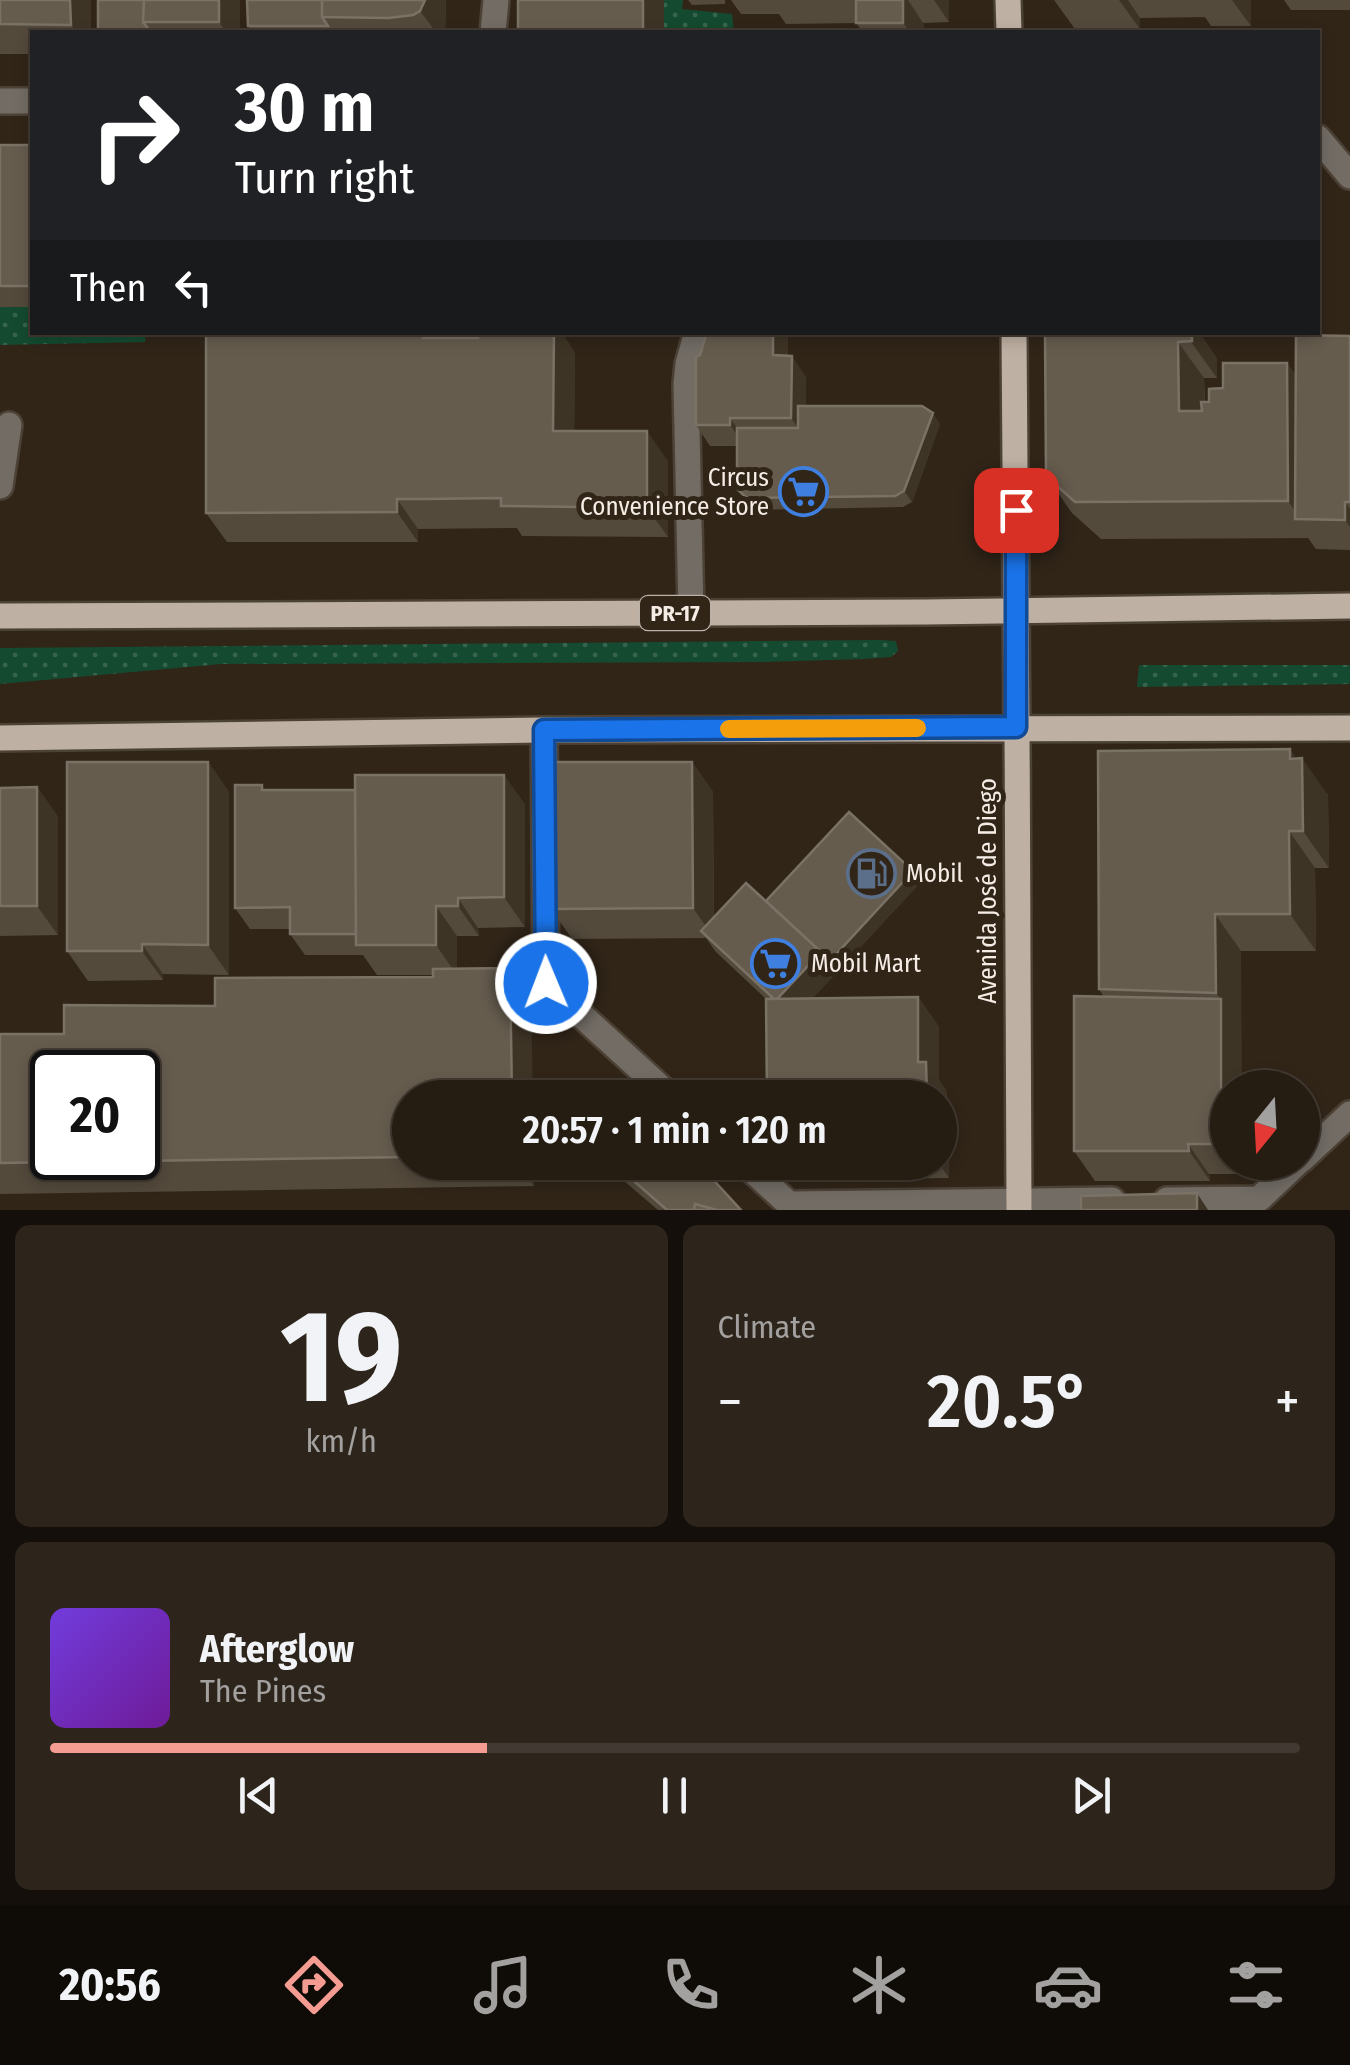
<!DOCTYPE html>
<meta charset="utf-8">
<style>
:root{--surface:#251c12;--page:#2d251b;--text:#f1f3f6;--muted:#a3a19f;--line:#423a32;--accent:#f59c92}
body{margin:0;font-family:"Fira Sans Condensed",sans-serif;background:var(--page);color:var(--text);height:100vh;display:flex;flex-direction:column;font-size:38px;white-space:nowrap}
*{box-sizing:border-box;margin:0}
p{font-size:32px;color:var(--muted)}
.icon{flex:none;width:55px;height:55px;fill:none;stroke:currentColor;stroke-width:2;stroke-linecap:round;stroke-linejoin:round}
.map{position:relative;height:1210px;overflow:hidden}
.details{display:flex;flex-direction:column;gap:15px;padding:15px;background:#140f0a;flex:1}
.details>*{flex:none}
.guide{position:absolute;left:30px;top:30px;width:1290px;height:305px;border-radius:0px;box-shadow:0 5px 15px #0003,0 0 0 2px var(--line);background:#202124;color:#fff;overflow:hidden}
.needle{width:65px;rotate:198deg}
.buttons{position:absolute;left:1210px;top:1070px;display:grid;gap:20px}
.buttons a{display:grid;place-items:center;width:110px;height:110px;border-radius:50%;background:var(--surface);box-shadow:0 5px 15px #0003,0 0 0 2px var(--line);font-size:50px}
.speed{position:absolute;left:30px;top:1050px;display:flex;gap:20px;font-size:50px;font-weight:700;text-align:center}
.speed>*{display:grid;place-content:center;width:130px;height:130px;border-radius:50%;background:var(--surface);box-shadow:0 5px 15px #0003,0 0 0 2px var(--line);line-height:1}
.speed .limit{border:5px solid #111;border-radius:15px;background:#fff;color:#111}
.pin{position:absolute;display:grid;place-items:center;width:85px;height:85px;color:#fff;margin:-42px;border-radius:20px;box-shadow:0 5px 15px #0006}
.me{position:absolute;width:110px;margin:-55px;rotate:359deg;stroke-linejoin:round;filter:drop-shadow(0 0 8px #0008)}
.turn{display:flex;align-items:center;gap:35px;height:210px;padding:0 40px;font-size:45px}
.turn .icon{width:130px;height:130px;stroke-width:2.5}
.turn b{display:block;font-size:70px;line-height:85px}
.then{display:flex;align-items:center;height:95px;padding:0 40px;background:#0003;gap:20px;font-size:38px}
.big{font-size:75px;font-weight:600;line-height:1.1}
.details .card{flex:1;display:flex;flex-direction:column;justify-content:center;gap:15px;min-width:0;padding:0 35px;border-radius:15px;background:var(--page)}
.details .dial{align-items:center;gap:0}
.dial b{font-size:130px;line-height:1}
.song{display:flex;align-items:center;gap:30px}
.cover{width:120px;height:120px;border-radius:15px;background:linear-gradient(135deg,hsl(260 70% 55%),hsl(280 70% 35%))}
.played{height:10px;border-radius:5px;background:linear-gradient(90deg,var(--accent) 35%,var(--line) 35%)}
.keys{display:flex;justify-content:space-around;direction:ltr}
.heat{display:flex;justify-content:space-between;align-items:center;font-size:55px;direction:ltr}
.details .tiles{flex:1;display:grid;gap:15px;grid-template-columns:1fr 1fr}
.card:last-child{grid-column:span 2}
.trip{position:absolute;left:392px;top:1080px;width:565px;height:100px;border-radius:50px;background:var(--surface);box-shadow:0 5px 15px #0003,0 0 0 2px var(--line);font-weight:600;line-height:100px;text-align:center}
.tab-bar{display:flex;height:160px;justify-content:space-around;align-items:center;background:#0f0b07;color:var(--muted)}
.tab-bar .icon{width:70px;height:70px}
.tab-bar .current{color:var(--accent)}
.tab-bar b{font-size:45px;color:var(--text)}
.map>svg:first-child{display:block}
.grass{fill:url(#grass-dots)}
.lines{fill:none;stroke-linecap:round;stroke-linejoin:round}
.minor-casing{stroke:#4c4135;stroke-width:30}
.major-casing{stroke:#4c4135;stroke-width:30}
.minor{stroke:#726c65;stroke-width:25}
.major{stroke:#beb0a3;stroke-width:25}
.wall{fill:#534a3c}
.shaded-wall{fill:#3e3426}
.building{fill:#655c4e;stroke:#7b7266;stroke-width:2.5;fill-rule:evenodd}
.route-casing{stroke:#114b97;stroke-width:25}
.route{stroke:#1a73e8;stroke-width:18}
.slow{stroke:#f59e0b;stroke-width:18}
.labels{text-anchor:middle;stroke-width:10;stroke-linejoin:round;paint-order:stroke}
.shield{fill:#312518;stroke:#bab1a8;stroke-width:2.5}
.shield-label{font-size:22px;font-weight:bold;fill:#f5ede5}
.poi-label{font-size:25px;fill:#f5ede5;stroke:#312518;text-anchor:start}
.street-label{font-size:25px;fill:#f5ede5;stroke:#312518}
</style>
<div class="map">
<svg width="1350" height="1210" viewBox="0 0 1350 1210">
<defs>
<pattern id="grass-dots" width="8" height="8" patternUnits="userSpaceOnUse" patternTransform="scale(2.5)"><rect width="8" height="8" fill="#144a30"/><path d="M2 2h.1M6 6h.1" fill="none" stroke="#37644e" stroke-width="1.8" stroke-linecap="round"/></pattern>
</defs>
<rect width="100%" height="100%" fill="#312518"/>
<path class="grass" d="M 664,0 L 683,0 L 682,9 L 732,14 L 734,32 L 664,32 Z
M 0,307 L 32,307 L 32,332 L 146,333 L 145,342 L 0,345 Z
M 880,640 L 896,641 L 898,651 L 891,657 L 864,659 L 758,662 L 221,664 L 0,684 L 0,648 Z
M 1139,665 L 1350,665 L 1350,684 L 1137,687 Z"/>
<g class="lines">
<defs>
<path id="minor" d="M 493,32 L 496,0
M 0,101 L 32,101
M 1318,138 L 1350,176
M 0,486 L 9,425
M 691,613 L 686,384 L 688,364 L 697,332
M 544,730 L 546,983 L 672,1098
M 1302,1159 L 1350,1114
M 743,1162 L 789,1204 L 1112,1200
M 1167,1200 L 1259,1199 L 1298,1162"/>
<path id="major" d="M 1008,0 L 1009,32
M 1014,332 C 1018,625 1017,917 1019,1210
M 0,616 L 926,612 L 1350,606
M 0,738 L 544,730 L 1350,728"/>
</defs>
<use href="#minor" class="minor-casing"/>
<use href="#major" class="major-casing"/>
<use href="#minor" class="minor"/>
<use href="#major" class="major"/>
</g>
<path class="wall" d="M 0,0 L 91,0 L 91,32 L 32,32 L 32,54 L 0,54 Z
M 98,0 L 240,0 L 240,32 L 99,32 L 98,31 Z
M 446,0 L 445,32 L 252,32 L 248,26 Z
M 688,0 L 725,0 L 725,4 L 692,5 Z
M 731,0 L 949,0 L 949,22 L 923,23 L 924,32 L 863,32 L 856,23 L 786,24 L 779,14 L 741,14 Z
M 1054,0 L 1251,0 L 1251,26 L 1211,26 L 1205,17 L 1140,18 L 1140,29 L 1075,29 Z
M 1284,0 L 1350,0 L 1350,10 L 1291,10 Z
M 0,145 L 32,145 L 32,307 L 0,307 Z
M 479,332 L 561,332 L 575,353 L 574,431 L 668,461 L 668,537 L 522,536 L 517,528 L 418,529 L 418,542 L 227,542 L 206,513 L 429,338 L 478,338 Z
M 1045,332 L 1199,332 L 1217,359 L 1217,378 L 1204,378 L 1205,402 L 1209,402 L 1223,388 L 1287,363 L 1296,376 L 1350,336 L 1350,550 L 1316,549 L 1308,538 L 1101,539 L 1072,513 L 1046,476 Z
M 788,356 L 806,377 L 806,406 L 940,424 L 912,502 L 903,507 L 755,510 L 745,500 L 737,489 L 737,446 L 710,446 L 696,425 Z
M 1296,758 L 1328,795 L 1329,868 L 1315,868 L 1316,951 L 1241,951 L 1228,1088 L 1228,1162 L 1242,1162 L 1242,1174 L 1209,1174 L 1210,1181 L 1095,1181 L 1074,1151 L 1104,997 L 1099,989 Z
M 208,762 L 229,792 L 229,975 L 163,974 L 163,980 L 88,981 L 67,951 Z
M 692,762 L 713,792 L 714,918 L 766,901 L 913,871 L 921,882 L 812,998 L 918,997 L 939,1027 L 939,1080 L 947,1092 L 949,1178 L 788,1180 L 776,1162 L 940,1162 L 940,1098 L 766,999 L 716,952 L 706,938 L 572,939 L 551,909 Z
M 37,787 L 58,817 L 58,935 L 0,936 L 0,788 Z
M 266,790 L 525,804 L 525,927 L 478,928 L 479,936 L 457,936 L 457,968 L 510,968 L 531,997 L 410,1098 L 410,1162 L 534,1162 L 534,1186 L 0,1194 L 0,1034 L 64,1034 L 215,1006 L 433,977 L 433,975 L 377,975 L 363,955 L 305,955 L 290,934 L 290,929 L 250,929 L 235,908 Z
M 602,1162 L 697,1162 L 741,1210 L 658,1210 Z"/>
<path class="shaded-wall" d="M 70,0 L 91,0 L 91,32 L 76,32 L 71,25 Z
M 219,0 L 240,0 L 240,32 L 226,32 L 219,22 Z
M 425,0 L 446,0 L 445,32 L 436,32 L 420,11 Z
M 643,0 L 664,0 L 664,32 L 643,32 Z
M 903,0 L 908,0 L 923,23 L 924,32 L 910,32 L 903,23 Z
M 934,0 L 949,0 L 949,22 Z
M 1119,0 L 1128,0 L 1140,18 L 1140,29 Z
M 1232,0 L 1251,0 L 1251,26 Z
M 554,332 L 561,332 L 575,353 L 574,461 L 553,431 Z
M 773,332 L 788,332 L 788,377 L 773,355 Z
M 1184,332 L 1199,332 L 1217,359 L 1217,378 Z
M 1178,342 L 1204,378 L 1205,448 L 1179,411 Z
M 792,356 L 806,377 L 806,439 L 791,418 Z
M 1287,363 L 1313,400 L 1301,519 L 1288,501 Z
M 933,413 L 940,424 L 912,502 L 904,491 Z
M 730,418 L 745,439 L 745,446 L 730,425 Z
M 647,431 L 668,461 L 668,537 L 647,508 Z
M 397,499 L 418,529 L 418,542 L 397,512 Z
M 1345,502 L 1350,509 L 1350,527 L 1345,520 Z
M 1290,749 L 1303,768 L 1302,758 L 1328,795 L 1329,868 L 1303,831 Z
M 208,762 L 229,792 L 229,975 L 208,945 Z
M 692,762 L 713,792 L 714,938 L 693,908 Z
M 504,775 L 525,804 L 525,927 L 504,897 Z
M 37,787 L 58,817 L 58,935 L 37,906 Z
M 1289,831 L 1315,868 L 1316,951 L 1290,914 Z
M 913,871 L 921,882 L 836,974 L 828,963 Z
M 458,898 L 478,928 L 479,936 L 458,906 Z
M 436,906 L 457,936 L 457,975 L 436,945 Z
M 1215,914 L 1241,951 L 1242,1088 L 1228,1088 L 1228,1154 L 1221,1144 L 1221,999 L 1216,993 Z
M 142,944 L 163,974 L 163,980 L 142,951 Z
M 821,952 L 836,974 L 790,1022 L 776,1000 Z
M 510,968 L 531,997 L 533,1098 L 512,1098 Z
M 918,997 L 939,1027 L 939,1080 L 947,1092 L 949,1178 L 938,1162 L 940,1162 L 940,1098 L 927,1098 L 918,1062 Z
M 1188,1144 L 1209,1174 L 1210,1181 L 1189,1151 Z
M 518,1162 L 534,1162 L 534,1186 Z
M 1234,1162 L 1242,1162 L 1242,1174 Z
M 1197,1193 L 1208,1210 L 1197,1210 Z"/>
<path class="building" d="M 0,0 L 70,0 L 71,25 L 0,24 Z
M 98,0 L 144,0 L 143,22 L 150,31 L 98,31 Z
M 144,0 L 219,0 L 219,22 L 143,22 Z
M 247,0 L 322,0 L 322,17 L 328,26 L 248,26 Z
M 322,0 L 425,0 L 420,11 L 413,15 L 388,18 L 322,17 Z
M 518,0 L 643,0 L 643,32 L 518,32 Z
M 856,0 L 903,0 L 903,23 L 856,23 Z
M 0,145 L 32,145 L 32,286 L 0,286 Z
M 206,332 L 424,332 L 423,338 L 478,338 L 479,332 L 554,332 L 553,431 L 647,431 L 647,508 L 501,506 L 501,498 L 427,499 L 397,499 L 397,512 L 206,513 Z
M 707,332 L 773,332 L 773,355 L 792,356 L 791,418 L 730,418 L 730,425 L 696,425 L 696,357 L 700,355 Z
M 1045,332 L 1192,332 L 1192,341 L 1178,342 L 1179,411 L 1202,411 L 1201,402 L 1209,402 L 1209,389 L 1223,388 L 1223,363 L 1287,363 L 1288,501 L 1075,502 L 1046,476 Z
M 1296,335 L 1350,336 L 1350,502 L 1345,502 L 1345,520 L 1295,519 Z
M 798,406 L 922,406 L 933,413 L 904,491 L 895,496 L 747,498 L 737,489 L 737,428 L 798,428 Z
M 1290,749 L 1290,759 L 1302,758 L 1303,831 L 1289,831 L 1290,914 L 1215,914 L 1216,993 L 1099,989 L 1098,751 Z
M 67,762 L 208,762 L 208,945 L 142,944 L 142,951 L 67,951 Z
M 550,762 L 692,762 L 693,908 L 551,909 Z
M 355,775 L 504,775 L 504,897 L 458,898 L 458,906 L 436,906 L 436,945 L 356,945 Z
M 235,785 L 262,785 L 262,790 L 355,790 L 356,934 L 290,934 L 290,907 L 235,908 Z
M 37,787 L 37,906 L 0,906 L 0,788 Z
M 849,812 L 913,871 L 828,963 L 821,952 L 766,901 Z
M 746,883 L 821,952 L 777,999 L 774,999 L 701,931 Z
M 510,968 L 512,1098 L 410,1098 L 410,1157 L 0,1163 L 0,1034 L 64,1034 L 64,1005 L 215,1006 L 215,978 L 433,977 L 433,969 ZM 52,1072 L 138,1072 L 138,1158 L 52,1158 Z
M 1074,996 L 1221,999 L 1221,1144 L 1188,1144 L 1189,1151 L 1074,1151 Z
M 918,997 L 918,1062 L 926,1062 L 927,1098 L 767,1098 L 766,999 Z
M 612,1162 L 697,1162 L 741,1210 L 717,1210 L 695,1204 L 694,1210 L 667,1210 Z
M 1197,1193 L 1197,1210 L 1081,1210 L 1081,1196 Z
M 695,1204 L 717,1210 L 694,1210 Z"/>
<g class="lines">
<defs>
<path id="route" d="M 546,983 L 544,730 L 1016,727 L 1016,510"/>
</defs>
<use href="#route" class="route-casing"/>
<use href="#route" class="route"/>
<path class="slow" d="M 729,729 L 917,728"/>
</g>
<defs>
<symbol id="supermarket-ring" viewBox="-11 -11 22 22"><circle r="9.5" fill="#312518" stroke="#3f7fe0" stroke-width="1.5"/><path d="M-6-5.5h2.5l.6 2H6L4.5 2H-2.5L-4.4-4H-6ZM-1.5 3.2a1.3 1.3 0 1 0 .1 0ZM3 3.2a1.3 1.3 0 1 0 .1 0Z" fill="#3f7fe0"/></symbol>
<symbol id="fuel-ring" viewBox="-11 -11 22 22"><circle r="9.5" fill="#312518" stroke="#5c6f8a" stroke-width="1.5"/><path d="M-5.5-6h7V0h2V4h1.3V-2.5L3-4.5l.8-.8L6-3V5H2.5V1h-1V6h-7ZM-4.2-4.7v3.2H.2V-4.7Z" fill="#5c6f8a"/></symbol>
</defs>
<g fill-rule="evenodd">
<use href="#supermarket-ring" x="776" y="464" width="55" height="55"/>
<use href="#fuel-ring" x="844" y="846" width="55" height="55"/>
<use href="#supermarket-ring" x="748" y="936" width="55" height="55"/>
</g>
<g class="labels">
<rect class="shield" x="640" y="596" width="70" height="34" rx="8"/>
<g class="shield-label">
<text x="675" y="621">PR-17</text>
</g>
<g class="poi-label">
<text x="769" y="486" text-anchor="end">Circus<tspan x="769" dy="29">Convenience Store</tspan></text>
<text x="906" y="882">Mobil</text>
<text x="811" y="972">Mobil Mart</text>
</g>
<g class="street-label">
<text transform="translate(987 891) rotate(-90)" y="9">Avenida José de Diego</text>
</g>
</g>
</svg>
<div class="buttons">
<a><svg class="needle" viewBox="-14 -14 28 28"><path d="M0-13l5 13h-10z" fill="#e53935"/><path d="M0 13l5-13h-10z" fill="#a3a19f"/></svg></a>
</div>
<div class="speed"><div class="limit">20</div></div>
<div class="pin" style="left:1016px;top:510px;background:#d93025"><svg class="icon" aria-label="arrive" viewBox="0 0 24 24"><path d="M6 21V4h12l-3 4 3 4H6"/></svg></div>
<svg class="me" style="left:546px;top:983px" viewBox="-20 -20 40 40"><circle r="17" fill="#1a73e8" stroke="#fff" stroke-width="3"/><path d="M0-11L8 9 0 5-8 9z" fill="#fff"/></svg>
<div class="trip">20:57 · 1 min · 120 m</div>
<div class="guide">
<div class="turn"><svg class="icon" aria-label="right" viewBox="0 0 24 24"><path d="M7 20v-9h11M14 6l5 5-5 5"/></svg><div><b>30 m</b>Turn right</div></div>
<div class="then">Then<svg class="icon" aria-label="left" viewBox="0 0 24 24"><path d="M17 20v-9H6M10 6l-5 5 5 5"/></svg></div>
</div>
</div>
<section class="details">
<div class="tiles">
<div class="card dial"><b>19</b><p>km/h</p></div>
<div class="card"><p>Climate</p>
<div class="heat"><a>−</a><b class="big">20.5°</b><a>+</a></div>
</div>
<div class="card">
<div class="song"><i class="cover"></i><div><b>Afterglow</b><p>The Pines</p></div></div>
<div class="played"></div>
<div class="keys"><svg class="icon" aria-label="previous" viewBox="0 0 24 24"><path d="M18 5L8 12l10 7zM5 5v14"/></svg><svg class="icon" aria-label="pause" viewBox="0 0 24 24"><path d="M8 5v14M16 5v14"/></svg><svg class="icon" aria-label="next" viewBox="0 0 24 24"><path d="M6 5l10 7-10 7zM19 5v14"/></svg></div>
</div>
</div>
</section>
<nav class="tab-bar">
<b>20:56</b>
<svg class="icon current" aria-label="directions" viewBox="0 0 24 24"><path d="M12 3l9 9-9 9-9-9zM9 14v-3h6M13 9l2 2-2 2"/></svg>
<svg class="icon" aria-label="music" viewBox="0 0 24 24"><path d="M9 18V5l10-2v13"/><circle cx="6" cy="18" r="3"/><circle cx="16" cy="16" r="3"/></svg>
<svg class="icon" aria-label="phone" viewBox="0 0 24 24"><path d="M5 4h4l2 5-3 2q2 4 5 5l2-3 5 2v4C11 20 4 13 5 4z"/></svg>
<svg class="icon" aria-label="climate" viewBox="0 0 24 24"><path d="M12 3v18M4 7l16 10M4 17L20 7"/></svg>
<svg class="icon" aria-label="car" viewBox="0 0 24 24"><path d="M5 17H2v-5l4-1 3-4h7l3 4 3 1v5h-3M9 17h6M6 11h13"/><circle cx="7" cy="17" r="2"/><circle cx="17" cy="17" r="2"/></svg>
<svg class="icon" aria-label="filters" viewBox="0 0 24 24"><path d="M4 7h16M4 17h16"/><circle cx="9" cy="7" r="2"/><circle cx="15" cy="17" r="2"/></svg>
</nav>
